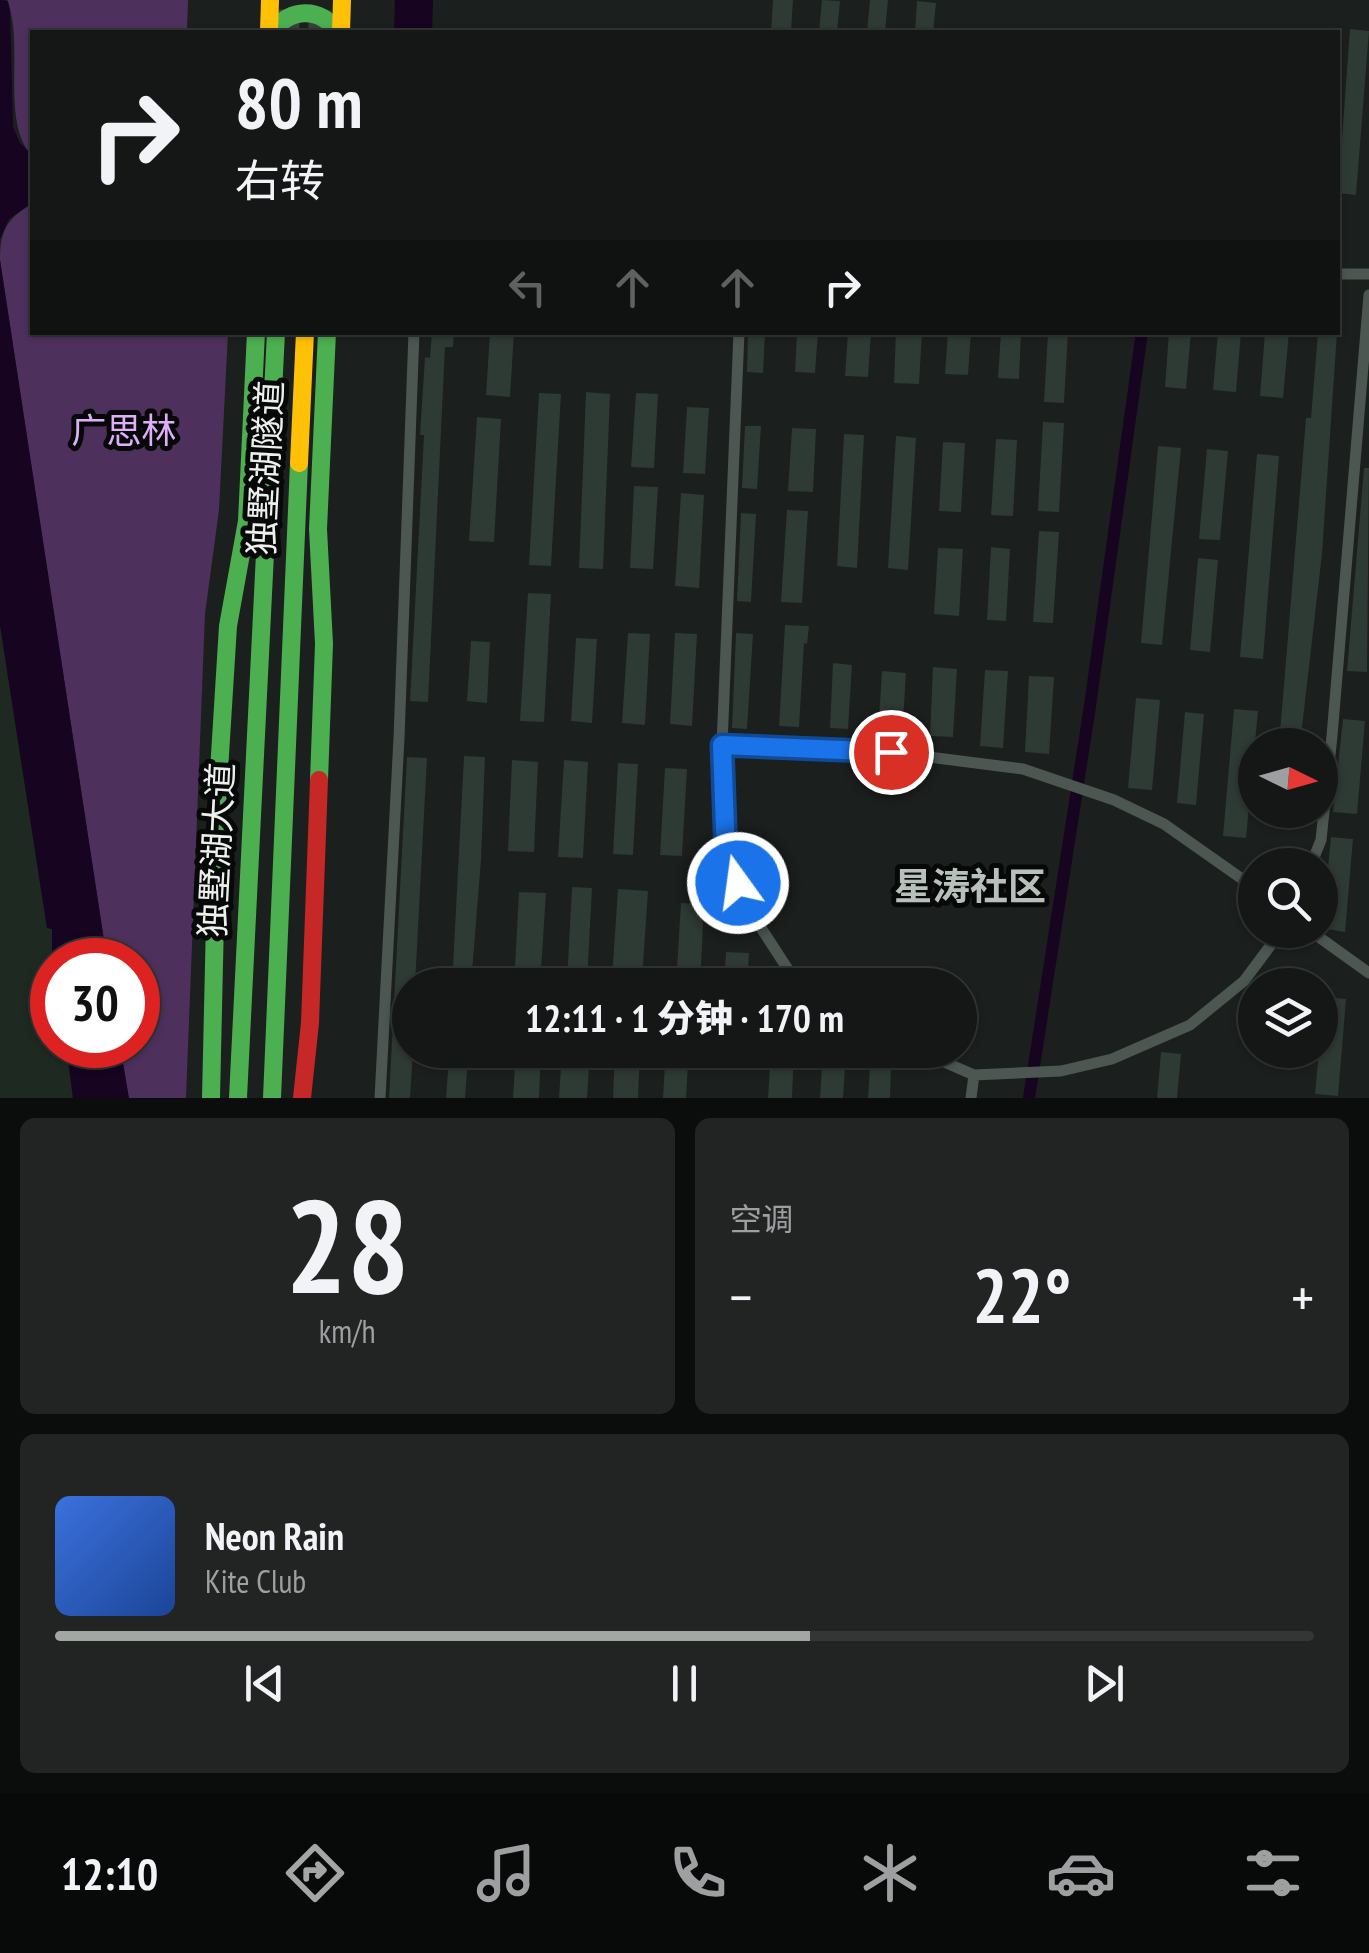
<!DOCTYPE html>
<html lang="zh">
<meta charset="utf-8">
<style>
:root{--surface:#141716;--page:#212423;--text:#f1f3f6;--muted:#9d9fa1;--line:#333635;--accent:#a3a7a4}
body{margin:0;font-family:"PT Sans Narrow","Noto Sans SC",sans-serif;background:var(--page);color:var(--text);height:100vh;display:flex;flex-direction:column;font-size:38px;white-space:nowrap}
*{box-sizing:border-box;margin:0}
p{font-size:32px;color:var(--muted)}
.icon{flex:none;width:55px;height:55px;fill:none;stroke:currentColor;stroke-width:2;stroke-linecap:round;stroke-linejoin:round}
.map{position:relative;height:1098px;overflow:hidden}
.drawer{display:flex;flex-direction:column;gap:20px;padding:20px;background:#0b0d0c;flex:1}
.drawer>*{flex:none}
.top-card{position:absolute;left:30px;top:30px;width:1310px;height:305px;border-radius:0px;box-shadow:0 2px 8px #0004,0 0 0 2px var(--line);background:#141716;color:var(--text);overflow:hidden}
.needle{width:65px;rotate:95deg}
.fabs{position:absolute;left:1238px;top:728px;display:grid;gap:20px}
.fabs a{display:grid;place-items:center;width:100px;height:100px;border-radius:50%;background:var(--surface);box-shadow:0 2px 8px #0004,0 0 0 2px var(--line);font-size:50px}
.speed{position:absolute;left:30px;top:938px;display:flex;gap:20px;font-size:50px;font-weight:700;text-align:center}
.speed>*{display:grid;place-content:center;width:130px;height:130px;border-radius:50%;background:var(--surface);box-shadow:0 2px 8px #0004,0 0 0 2px var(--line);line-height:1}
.speed .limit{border:15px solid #d22;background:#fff;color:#111}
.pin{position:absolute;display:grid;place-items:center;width:85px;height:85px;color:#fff;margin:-42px;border:5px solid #fff;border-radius:50%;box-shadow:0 2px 10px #0007}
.me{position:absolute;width:110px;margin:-55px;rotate:346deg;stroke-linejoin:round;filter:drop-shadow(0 0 8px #0008)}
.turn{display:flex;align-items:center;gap:35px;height:210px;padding:0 40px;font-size:45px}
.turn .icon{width:130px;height:130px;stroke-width:2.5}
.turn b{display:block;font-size:70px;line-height:85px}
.lanes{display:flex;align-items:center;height:95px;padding:0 40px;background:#0003;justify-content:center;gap:50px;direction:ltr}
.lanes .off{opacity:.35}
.big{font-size:75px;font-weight:800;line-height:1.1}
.drawer .card{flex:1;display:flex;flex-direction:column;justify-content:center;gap:15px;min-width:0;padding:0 35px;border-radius:15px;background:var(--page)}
.drawer .dial{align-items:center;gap:0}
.dial b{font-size:130px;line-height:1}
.song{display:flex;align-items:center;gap:30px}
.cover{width:120px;height:120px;border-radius:15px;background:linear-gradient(135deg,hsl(220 70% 55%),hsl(220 70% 35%))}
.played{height:10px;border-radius:5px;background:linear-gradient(90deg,var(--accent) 60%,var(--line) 60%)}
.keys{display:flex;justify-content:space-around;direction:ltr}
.heat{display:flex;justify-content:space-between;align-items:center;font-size:55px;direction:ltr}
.drawer .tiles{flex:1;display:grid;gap:20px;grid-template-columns:1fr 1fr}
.card:last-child{grid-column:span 2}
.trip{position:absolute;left:392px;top:968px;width:585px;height:100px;border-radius:50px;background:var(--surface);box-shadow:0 2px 8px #0004,0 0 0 2px var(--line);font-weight:800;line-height:100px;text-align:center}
.dock{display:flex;height:160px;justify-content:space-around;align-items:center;background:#080909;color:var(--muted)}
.dock .icon{width:70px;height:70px}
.dock .on{color:var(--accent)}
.dock b{font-size:45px;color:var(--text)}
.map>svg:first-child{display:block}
.built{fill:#1e2922}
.green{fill:#4d305c}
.water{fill:#160420}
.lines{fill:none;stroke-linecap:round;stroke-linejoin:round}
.canal{stroke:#160420;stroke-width:12}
.building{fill:#2e3a34}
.highway-tunnel{stroke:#3a3e3c;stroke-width:22;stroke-dasharray:22 11;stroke-linecap:butt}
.street{stroke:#4c5751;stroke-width:11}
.fast{stroke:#4caf50;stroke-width:18}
.slow{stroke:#ffc107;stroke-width:18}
.jam{stroke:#c62828;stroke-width:18}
.route-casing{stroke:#114b97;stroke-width:25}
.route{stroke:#1a73e8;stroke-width:18}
.labels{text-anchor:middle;stroke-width:10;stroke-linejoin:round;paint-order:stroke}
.park-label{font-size:35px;fill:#dfaefa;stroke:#070908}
.street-label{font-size:35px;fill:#ecf0ed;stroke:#070908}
.neighbourhood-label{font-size:38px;font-weight:bold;fill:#b8c0bc;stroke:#070908}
</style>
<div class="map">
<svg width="1369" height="1098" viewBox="0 0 1369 1098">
<rect width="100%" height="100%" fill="#1b1f1d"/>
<path class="built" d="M 0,625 L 47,928 L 52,928 L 52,1045 L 66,1045 L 73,1098 L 0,1098 Z"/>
<path class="green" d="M 7,0 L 188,0 L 187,32 L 32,32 L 32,155 C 0,123 25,45 7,0 Z
M 32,204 L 32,332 L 228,333 L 219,510 L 205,614 L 186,1098 L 128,1098 L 120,1045 L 138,1045 L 138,960 L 107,960 L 0,260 C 0,231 7,218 32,204 Z"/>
<path class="water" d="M 0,0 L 8,1 L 10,11 L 13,127 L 20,143 L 32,155 L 32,203 L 9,219 L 0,239 Z
M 395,0 L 433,0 L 432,32 L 394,32 Z
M 0,260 L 107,960 L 52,960 L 52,929 L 47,928 L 0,625 Z
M 66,1045 L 120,1045 L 129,1098 L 73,1098 Z"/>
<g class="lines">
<path class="canal" d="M 1029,1098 L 1090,706 L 1142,332"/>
</g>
<path class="building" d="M 773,0 L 793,0 L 791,32 L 771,32 Z
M 822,0 L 840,1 L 837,32 L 819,32 Z
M 870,0 L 888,0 L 885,32 L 867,32 Z
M 917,1 L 936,3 L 933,32 L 915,32 Z
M 1350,29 L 1369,31 L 1356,195 L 1338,193 Z
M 432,332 L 454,332 L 453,347 L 445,347 L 428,702 L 410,701 L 424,435 L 420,435 L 425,357 L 430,358 Z
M 490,332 L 514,332 L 510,397 L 486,395 Z
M 748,332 L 765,332 L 763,373 L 747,372 Z
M 797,332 L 818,332 L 815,373 L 795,372 Z
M 848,332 L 871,332 L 868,377 L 845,376 Z
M 896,332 L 922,332 L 919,384 L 894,383 Z
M 948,332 L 971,332 L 968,375 L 945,374 Z
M 1001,332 L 1021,332 L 1019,379 L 998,378 Z
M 1048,332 L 1068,332 L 1064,403 L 1044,402 Z
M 1169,332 L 1191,332 L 1186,389 L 1165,387 Z
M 1218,332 L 1241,332 L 1236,392 L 1213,390 Z
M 1265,332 L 1289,332 L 1283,398 L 1260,396 Z
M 1318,332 L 1337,332 L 1322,554 L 1300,745 L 1279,745 L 1306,418 L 1311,418 Z
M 586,392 L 610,394 L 603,569 L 579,568 Z
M 539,393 L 561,394 L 551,566 L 529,565 Z
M 636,393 L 658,394 L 654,468 L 631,467 Z
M 687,407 L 709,408 L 705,474 L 683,473 Z
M 477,417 L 501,419 L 494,542 L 469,541 Z
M 1043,422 L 1064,423 L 1059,512 L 1038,511 Z
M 745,426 L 761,426 L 757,489 L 742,488 Z
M 792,428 L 816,429 L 813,492 L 788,491 Z
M 844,434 L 864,435 L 857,568 L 837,566 Z
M 896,436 L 916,438 L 908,570 L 888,568 Z
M 996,439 L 1017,440 L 1013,516 L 991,515 Z
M 943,442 L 965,443 L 961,512 L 939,511 Z
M 1158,446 L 1181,448 L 1162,645 L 1141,643 Z
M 1207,449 L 1228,451 L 1220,540 L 1199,539 Z
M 1257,454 L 1279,456 L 1263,659 L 1240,657 Z
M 1364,468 L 1369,468 L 1367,672 L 1347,671 Z
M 634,486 L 658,487 L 653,569 L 630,568 Z
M 681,493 L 704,495 L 699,588 L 675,586 Z
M 787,510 L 808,511 L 802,603 L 781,602 Z
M 741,513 L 756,514 L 751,602 L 737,601 Z
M 1039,531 L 1059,532 L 1053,623 L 1033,622 Z
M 991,547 L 1010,549 L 1006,621 L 987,620 Z
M 938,548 L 963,549 L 959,616 L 934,614 Z
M 1198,558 L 1218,560 L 1210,652 L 1190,650 Z
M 528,593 L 551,594 L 544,722 L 520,721 Z
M 785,625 L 809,626 L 807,644 L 804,643 L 799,727 L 779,726 Z
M 628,633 L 650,634 L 645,725 L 622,723 Z
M 675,633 L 697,634 L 692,726 L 670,724 Z
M 736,633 L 753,634 L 747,729 L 732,728 Z
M 576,638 L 597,639 L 592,723 L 571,721 Z
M 471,641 L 490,642 L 487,703 L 467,701 Z
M 833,663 L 852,665 L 848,729 L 830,728 Z
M 933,667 L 957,669 L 953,737 L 930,736 Z
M 985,670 L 1008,671 L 1003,748 L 980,746 Z
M 882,671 L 906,673 L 902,736 L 878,735 Z
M 1029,676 L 1054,677 L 1049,754 L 1025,752 Z
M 1136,698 L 1160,700 L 1152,790 L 1128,788 Z
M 1234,709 L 1258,711 L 1246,838 L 1223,836 Z
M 1185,712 L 1204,714 L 1196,805 L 1177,803 Z
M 1343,719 L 1365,721 L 1357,814 L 1333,812 Z
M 464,756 L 485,757 L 481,860 L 471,985 L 452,985 Z
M 407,757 L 427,758 L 415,985 L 410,985 L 413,1050 L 410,1098 L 389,1098 Z
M 512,760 L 538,762 L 534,852 L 508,851 Z
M 564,760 L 588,762 L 583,858 L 558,857 Z
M 618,763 L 638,764 L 633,855 L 613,854 Z
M 665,768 L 687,769 L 682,856 L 660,855 Z
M 1331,837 L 1353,839 L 1345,932 L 1322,928 Z
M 572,887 L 592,888 L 587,983 L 567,982 Z
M 618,889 L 648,891 L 642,980 L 612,978 Z
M 519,892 L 546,893 L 540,985 L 514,985 Z
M 681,903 L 704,904 L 700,985 L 676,985 Z
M 726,952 L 749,953 L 747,985 L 724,985 Z
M 1324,997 L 1346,999 L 1338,1096 L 1315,1094 Z
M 516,1050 L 541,1050 L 539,1098 L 513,1098 Z
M 562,1050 L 590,1050 L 587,1098 L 559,1098 Z
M 615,1050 L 640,1050 L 638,1098 L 613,1098 Z
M 771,1050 L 794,1050 L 792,1098 L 768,1098 Z
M 823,1050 L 846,1050 L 843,1098 L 820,1098 Z
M 1161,1052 L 1181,1054 L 1177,1098 L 1157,1098 Z
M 449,1058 L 468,1059 L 465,1098 L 446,1098 Z
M 665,1062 L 688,1063 L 686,1098 L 663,1098 Z
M 870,1067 L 891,1068 L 890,1098 L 868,1098 Z"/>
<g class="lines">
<path class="highway-tunnel" d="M 288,32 L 290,0
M 319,32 L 321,0"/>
<path class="street" d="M 1338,274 L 1369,274
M 739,332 L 722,745 L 727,855 L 750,911 L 791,974 L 806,985
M 722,745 L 858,748 L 1023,769 L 1114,800 L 1164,824 L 1255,888
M 1311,865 L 1321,840 L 1332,736 L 1369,295
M 1309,930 L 1369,973
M 917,1050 L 974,1075 L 1061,1071 L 1112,1059 L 1190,1025 L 1244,981 L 1282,930
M 380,1098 L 399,738 L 414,332
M 971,1098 L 974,1075"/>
<path class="fast" d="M 271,32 C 291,8 319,6 338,32
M 319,780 L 324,644 L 318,529 L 327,332
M 211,1098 L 218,787 L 228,626 L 247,521 L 256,332
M 238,1098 L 276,332
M 272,1098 L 299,463"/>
<path class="slow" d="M 269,32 L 270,0
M 341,32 L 342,0
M 299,463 L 305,332"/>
<path class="jam" d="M 302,1098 L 310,1023 L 319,780"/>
</g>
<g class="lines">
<defs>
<path id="route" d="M 738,883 L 726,855 L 722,745 L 891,752"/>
</defs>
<use href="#route" class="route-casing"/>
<use href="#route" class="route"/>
</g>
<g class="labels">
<g class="park-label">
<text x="124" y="443">广思林</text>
</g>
<g class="street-label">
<text transform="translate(266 468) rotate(-87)" y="12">独墅湖隧道</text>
<text transform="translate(217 850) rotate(-87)" y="12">独墅湖大道</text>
</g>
<g class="neighbourhood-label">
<text x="970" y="900">星涛社区</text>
</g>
</g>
</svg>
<div class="fabs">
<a><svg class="needle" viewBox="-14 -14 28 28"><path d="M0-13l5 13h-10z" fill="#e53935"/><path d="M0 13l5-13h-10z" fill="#9d9fa1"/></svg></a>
<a><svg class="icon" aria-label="search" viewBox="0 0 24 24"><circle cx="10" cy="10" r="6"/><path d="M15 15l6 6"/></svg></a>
<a><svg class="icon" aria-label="layers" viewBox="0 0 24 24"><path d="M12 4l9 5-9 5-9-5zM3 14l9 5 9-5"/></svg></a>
</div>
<div class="speed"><div class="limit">30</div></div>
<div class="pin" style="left:891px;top:752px;background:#d93025"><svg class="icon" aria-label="arrive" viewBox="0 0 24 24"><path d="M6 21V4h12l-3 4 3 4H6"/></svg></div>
<svg class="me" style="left:738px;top:883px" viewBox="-20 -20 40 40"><circle r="17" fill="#1a73e8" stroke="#fff" stroke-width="3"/><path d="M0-11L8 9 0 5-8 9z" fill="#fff"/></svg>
<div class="trip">12:11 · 1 分钟 · 170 m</div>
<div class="top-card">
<div class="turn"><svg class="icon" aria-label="right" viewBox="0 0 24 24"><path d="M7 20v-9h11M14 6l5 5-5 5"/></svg><div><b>80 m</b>右转</div></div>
<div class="lanes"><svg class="icon off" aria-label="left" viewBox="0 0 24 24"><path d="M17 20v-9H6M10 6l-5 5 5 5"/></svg><svg class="icon off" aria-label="ahead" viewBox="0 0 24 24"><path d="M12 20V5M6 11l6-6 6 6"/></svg><svg class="icon off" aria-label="ahead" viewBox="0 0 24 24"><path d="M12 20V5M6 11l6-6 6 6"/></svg><svg class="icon" aria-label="right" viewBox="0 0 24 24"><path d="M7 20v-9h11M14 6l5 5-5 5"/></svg></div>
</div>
</div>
<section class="drawer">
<div class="tiles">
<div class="card dial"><b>28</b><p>km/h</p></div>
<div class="card"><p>空调</p>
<div class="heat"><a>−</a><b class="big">22°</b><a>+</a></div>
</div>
<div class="card">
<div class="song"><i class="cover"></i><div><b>Neon Rain</b><p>Kite Club</p></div></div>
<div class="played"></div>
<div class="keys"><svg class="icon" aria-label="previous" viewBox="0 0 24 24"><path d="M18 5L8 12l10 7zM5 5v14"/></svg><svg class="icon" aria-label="pause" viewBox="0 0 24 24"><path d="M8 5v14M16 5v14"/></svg><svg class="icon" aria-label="next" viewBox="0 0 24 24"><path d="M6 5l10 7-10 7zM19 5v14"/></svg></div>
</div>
</div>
</section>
<nav class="dock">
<b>12:10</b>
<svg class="icon on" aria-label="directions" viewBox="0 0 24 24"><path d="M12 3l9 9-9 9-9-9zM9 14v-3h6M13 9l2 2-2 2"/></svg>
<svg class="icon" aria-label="music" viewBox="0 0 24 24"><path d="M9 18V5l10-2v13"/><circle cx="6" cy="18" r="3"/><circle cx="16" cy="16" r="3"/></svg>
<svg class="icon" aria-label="phone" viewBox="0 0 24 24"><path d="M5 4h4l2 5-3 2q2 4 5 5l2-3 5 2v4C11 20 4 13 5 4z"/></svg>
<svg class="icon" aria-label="climate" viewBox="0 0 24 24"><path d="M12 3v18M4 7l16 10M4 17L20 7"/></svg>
<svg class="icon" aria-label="car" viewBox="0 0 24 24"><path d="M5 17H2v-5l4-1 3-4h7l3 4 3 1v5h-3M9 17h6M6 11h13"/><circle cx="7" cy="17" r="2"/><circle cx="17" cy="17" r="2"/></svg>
<svg class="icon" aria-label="filters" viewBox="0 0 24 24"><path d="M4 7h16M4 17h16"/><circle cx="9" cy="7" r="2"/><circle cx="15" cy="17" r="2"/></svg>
</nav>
